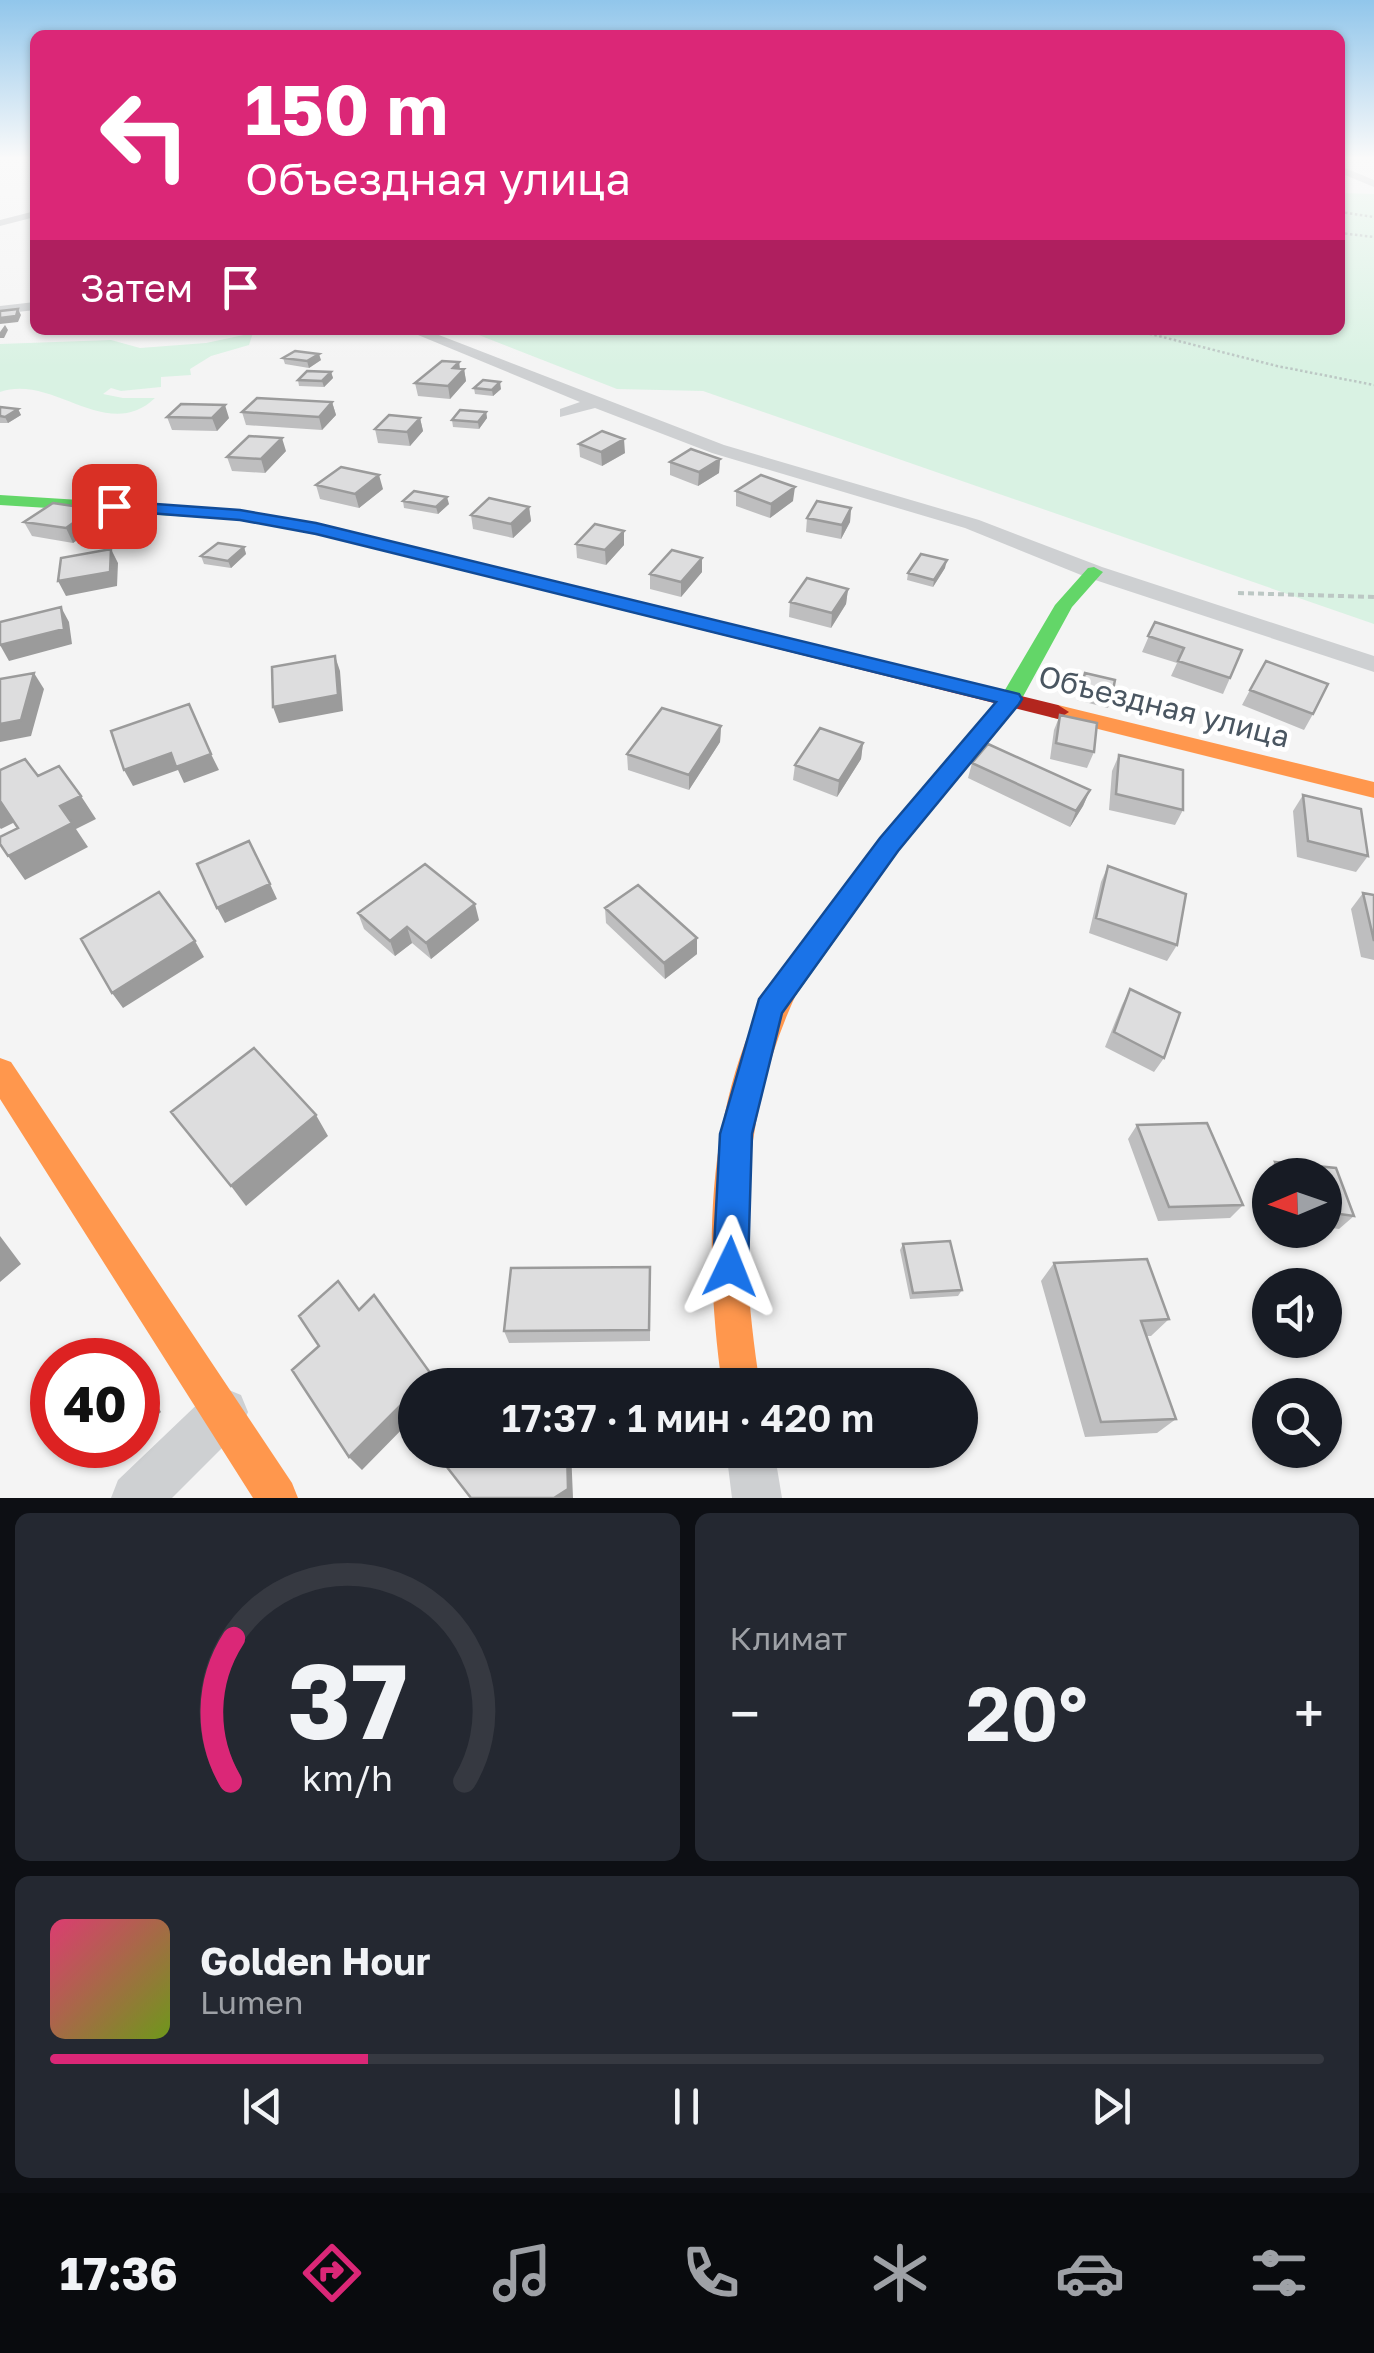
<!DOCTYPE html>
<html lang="ru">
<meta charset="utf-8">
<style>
:root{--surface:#171b24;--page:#242831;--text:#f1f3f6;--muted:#9ea1a6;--line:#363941;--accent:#db2777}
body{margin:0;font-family:"Golos Text",sans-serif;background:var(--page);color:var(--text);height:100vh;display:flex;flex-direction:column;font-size:38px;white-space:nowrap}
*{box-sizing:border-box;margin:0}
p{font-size:32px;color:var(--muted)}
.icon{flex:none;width:55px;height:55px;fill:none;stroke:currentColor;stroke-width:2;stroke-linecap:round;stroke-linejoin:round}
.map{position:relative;height:1498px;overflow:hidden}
.drawer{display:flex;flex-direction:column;gap:15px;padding:15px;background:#0d0f14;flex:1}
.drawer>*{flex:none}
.banner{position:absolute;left:30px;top:30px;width:1315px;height:305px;border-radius:15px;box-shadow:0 2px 8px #0004;background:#db2777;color:#fff;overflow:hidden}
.needle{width:65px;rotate:268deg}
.tools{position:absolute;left:1252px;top:1158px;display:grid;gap:20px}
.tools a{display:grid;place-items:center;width:90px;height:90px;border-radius:50%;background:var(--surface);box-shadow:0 2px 8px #0004;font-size:50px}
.speed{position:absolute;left:30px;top:1338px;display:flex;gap:20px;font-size:50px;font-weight:700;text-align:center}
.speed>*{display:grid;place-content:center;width:130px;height:130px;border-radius:50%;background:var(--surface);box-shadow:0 2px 8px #0004;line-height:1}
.speed .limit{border:15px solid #d22;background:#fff;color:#111}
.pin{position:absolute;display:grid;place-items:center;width:85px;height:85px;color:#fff;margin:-42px;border-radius:20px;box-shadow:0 5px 15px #0006}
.me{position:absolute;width:110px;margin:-55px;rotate:2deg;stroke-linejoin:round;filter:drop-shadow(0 0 8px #0008)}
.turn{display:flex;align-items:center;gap:35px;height:210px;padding:0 50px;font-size:45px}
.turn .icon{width:130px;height:130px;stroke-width:2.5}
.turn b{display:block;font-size:70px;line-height:85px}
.then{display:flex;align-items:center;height:95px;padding:0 50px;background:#0003;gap:20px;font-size:38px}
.big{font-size:75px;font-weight:600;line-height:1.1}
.drawer .tile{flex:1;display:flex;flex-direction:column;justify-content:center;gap:15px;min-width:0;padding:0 35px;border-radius:15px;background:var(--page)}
.drawer .dial{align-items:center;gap:0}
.dial svg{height:260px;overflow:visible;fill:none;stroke:var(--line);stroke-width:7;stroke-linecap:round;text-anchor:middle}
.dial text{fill:var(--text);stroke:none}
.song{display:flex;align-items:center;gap:30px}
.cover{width:120px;height:120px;border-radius:15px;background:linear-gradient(135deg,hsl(340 70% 55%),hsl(80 70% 35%))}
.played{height:10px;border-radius:5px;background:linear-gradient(90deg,var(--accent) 25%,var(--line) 25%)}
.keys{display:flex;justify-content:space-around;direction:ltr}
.heat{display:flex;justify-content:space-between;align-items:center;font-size:55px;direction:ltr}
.drawer .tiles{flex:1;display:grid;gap:15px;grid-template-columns:1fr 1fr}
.tile:last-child{grid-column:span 2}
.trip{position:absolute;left:398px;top:1368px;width:580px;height:100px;border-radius:50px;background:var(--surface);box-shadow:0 2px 8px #0004;font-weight:600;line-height:100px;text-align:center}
.tabs{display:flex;height:160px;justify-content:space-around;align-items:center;background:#090b0e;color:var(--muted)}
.tabs .icon{width:70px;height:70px}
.tabs .selected{color:var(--accent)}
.tabs b{font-size:45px;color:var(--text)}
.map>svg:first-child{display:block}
.green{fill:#d9f2e3}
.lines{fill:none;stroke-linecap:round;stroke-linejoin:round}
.path-far1{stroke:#bcc7c4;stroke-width:2.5;stroke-dasharray:2.5 2.5;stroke-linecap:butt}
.path{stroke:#bcc7c4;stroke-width:4;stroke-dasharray:6 4;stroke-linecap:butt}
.street{fill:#ced0d2;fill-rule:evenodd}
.fast{fill:#63d668;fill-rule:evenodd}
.slow{fill:#ff974d;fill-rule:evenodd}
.jam{fill:#b3261e;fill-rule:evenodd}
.wall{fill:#bebebf}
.shaded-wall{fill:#9b9b9b}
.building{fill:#ddddde;stroke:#9b9b9b;stroke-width:2.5}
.route{fill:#1a73e8;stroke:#114b97;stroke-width:2.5}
.labels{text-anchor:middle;stroke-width:9;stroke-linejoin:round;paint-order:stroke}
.street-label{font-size:30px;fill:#4a5661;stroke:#fff}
</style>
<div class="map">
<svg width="1374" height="1498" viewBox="0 0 1374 1498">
<rect width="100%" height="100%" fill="#f4f4f4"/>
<path class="green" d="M 1340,193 L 1374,194 L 1374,624 L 703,391 L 617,389 L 466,330 L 1340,330 Z
M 253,333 L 249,345 L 211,356 L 190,369 L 191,375 L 161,377 L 161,387 L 121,391 L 111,388 L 103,394 L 123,398 L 155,398 C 107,444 53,373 0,392 L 0,344 L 111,340 L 140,348 L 206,343 Z"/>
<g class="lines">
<path class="path-far1" d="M 1340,212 L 1374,217
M 1340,233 L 1374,237
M 1135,330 L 1277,366 L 1374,385"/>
<path class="path" d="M 1238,593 L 1374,597"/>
<path class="street" d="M 1340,166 L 1374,180 L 1374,187 L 1340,173 Z
M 35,211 L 35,217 L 0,226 L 0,220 Z
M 35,302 L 35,310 L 0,314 L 0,306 Z
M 406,330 L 426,330 L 724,445 L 979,520 L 1102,567 L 1374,656 L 1374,672 L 1086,577 L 965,528 L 712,453 L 595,408 L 560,417 L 560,409 L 580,402 Z
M 224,1388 L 241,1395 L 248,1412 L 241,1429 L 172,1498 L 111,1498 L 118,1480 L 207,1395 Z
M 726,1450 L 774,1450 L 782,1498 L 732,1498 Z"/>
<path class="fast" d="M 0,495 L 240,510 L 316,524 L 688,615 L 691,619 L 681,625 L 316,534 L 240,520 L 0,505 Z
M 1094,567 L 1103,572 L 1072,607 L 1019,704 L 898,852 L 796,995 L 786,998 L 776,995 L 772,986 L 776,977 L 880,838 L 1002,695 L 1055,605 L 1088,568 Z"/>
<path class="slow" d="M 1058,705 L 1374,782 L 1374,798 L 1050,717 L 1047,712 Z
M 786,974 L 796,977 L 800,986 C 738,1115 738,1246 760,1385 L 722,1385 C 703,1250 705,1099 776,977 Z
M 0,1058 L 11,1062 L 292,1483 L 298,1498 L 253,1498 L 0,1099 Z"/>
<path class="jam" d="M 681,613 L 1058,705 L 1069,712 L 1058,719 L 674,623 L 671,619 L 674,615 Z"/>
</g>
<path class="wall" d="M 283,358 L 321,360 L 309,368 L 285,364 Z
M 459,362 L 460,368 L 464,369 L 466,381 L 450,399 L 418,396 L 415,383 Z
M 331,372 L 333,378 L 324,387 L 299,386 L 298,380 Z
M 474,388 L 501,389 L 493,396 L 475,394 Z
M 332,402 L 336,415 L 322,430 L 246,425 L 242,412 Z
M 0,407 L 18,409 L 21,415 L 8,423 L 0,423 Z
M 486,412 L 487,418 L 479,429 L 453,427 L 452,420 Z
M 167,417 L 229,418 L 217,431 L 172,430 Z
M 420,418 L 423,431 L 410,446 L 378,443 L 375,429 Z
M 579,444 L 625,453 L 602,466 L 580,457 Z
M 286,451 L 265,473 L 232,471 L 227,457 Z
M 720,459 L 719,473 L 698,486 L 670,475 L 670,462 Z
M 316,485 L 383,489 L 359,508 L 320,499 Z
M 736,491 L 793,501 L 770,518 L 736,506 Z
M 403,501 L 449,504 L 438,514 L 404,508 Z
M 529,507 L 531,521 L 513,538 L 473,529 L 471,515 Z
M 851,508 L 850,522 L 841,539 L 806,532 L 807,518 Z
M 93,509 L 100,524 L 73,543 L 32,536 L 24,522 Z
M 576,544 L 624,545 L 606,565 L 577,558 Z
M 244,547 L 246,554 L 231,568 L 204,564 L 201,556 Z
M 945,568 L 933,587 L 907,580 L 908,573 Z
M 702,572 L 681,597 L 650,589 L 650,574 Z
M 848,589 L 846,604 L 831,628 L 789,617 L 790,602 Z
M 1155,622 L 1230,678 L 1223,694 L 1171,676 L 1177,663 L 1142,652 Z
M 1085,673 L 1111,700 L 1108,708 L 1077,700 Z
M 1250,690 L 1313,714 L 1304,730 L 1242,705 Z
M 1060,715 L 1094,752 L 1087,768 L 1050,759 L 1054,730 Z
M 721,726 L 720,742 L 689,790 L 628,770 L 627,754 Z
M 863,743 L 861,759 L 837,797 L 793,780 L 795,765 Z
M 1119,755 L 1183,810 L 1175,825 L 1109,810 L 1112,771 Z
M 972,763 L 1090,790 L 1083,806 L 1070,827 L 968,778 Z
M 1303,795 L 1368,856 L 1356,872 L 1297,857 L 1293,811 Z
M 1108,866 L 1177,945 L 1167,961 L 1089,933 L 1101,882 Z
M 1363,893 L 1374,895 L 1374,960 L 1361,957 L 1351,909 Z
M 605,908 L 697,938 L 697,954 L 665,979 L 606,923 Z
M 358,913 L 479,920 L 431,959 L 412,943 L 395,956 L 364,929 Z
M 1130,989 L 1164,1058 L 1154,1072 L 1105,1047 L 1122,1005 Z
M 1137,1125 L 1243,1205 L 1230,1218 L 1158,1221 L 1128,1139 Z
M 1275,1162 L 1336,1168 L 1354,1216 L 1339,1229 L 1325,1227 L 1325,1175 L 1270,1175 L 1270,1199 L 1262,1176 Z
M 903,1244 L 962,1290 L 958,1296 L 910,1299 L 900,1250 Z
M 1054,1263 L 1169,1319 L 1151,1336 L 1147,1336 L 1176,1419 L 1157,1433 L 1085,1437 L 1041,1281 Z
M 650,1267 L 650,1341 L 509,1343 L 504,1331 Z"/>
<path class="shaded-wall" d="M 18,309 L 21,315 L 18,322 L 0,324 L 0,318 Z
M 5,325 L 8,330 L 4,338 L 0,338 L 0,332 Z
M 138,330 L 170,330 L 139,334 Z
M 319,354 L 321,360 L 309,368 L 307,361 Z
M 459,362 L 460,372 L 464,369 L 466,381 L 450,399 L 448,386 L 453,368 Z
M 331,372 L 333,378 L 324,387 L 322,381 Z
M 500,382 L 501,389 L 493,396 L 492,390 Z
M 332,402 L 336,415 L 322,430 L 319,417 Z
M 225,405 L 229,418 L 217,431 L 212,418 Z
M 18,409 L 21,415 L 8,423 L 5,417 Z
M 486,412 L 487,418 L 479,429 L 478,422 Z
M 420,418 L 423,431 L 410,446 L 407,432 Z
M 282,438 L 286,451 L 265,473 L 261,459 Z
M 624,439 L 625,453 L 602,466 L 601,452 Z
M 720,459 L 719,473 L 698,486 L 699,472 Z
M 379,475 L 383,489 L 359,508 L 355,494 Z
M 795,487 L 793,501 L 770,518 L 771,504 Z
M 447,497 L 449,504 L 438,514 L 436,507 Z
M 529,507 L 531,521 L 513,538 L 511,524 Z
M 851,508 L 850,522 L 841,539 L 842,525 Z
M 93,509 L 100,524 L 73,543 L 66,528 Z
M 624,531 L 624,545 L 606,565 L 605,550 Z
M 244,547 L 246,554 L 231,568 L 228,561 Z
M 111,549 L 118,563 L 117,586 L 66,596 L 58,581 Z
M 702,558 L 702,572 L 681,597 L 681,582 Z
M 947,560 L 945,568 L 933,587 L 934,580 Z
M 848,589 L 846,604 L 831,628 L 832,613 Z
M 61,607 L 69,622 L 72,644 L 9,661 L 0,645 Z
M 335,656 L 340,671 L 343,711 L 279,723 L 273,707 Z
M 34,673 L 44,689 L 31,736 L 0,742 L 0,724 Z
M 721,726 L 720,742 L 689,790 L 689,775 Z
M 863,743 L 861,759 L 837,797 L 839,781 Z
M 171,753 L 211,754 L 219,770 L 184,783 L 178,770 L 133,786 L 124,770 Z
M 1090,790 L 1083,806 L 1070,827 L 1076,811 Z
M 81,796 L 96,819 L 76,829 L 88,847 L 25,880 L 8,856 L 60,806 Z
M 0,801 L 15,822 L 1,829 L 0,828 Z
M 270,884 L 277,899 L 225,923 L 217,908 Z
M 475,904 L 479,920 L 431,959 L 426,943 Z
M 407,927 L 412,943 L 395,956 L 390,941 Z
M 697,938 L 697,954 L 665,979 L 664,963 Z
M 195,941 L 204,957 L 123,1008 L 112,993 Z
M 316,1115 L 328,1136 L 246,1206 L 231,1186 Z
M 0,1236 L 21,1264 L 0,1282 Z
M 138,1367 L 161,1412 L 138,1433 Z
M 431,1374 L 438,1385 L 420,1385 Z
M 415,1391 L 415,1416 L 362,1470 L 349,1457 Z
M 97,1445 L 124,1445 L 107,1459 L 91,1450 Z
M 567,1450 L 571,1450 L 573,1498 L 554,1498 Z"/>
<path class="building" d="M 18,309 L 16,316 L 0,318 L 0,311 Z
M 295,351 L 319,354 L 307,361 L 283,358 Z
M 442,361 L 459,362 L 453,368 L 464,369 L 448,386 L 415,383 Z
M 307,371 L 331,372 L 322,381 L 298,380 Z
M 483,380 L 500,382 L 492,390 L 474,388 Z
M 257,398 L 332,402 L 319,417 L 242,412 Z
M 181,404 L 225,405 L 212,418 L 167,417 Z
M 0,407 L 18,409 L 5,417 L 0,416 Z
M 460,410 L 486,412 L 478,422 L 452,420 Z
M 389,415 L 420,418 L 407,432 L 375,429 Z
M 602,431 L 624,439 L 601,452 L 579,444 Z
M 249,436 L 282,438 L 261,459 L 227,457 Z
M 691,449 L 720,459 L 699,472 L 670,462 Z
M 341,467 L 379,475 L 355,494 L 316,485 Z
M 761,475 L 795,487 L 771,504 L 736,491 Z
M 414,491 L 447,497 L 436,507 L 403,501 Z
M 489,498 L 529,507 L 511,524 L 471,515 Z
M 817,501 L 851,508 L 842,525 L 807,518 Z
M 53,503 L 93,509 L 66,528 L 24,522 Z
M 595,524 L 624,531 L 605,550 L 576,544 Z
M 218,543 L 244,547 L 228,561 L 201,556 Z
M 111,549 L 110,572 L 58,581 L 61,558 Z
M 672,550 L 702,558 L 681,582 L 650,574 Z
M 921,554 L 947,560 L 934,580 L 908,573 Z
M 807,578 L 848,589 L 832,613 L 790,602 Z
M 61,607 L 64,629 L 0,645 L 0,622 Z
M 1155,622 L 1242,650 L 1230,678 L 1178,661 L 1184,648 L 1148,636 Z
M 335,656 L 338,695 L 273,707 L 272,667 Z
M 1266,661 L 1328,684 L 1313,714 L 1250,690 Z
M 34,673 L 21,720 L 0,724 L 0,679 Z
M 1085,673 L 1115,680 L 1111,700 L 1080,692 Z
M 189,704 L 211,754 L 176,767 L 171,753 L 124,770 L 111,731 Z
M 662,708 L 721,726 L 689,775 L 627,754 Z
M 1060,715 L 1097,723 L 1094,752 L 1056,743 Z
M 820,728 L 863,743 L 839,781 L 795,765 Z
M 988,744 L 1090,790 L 1076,811 L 972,763 Z
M 1119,755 L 1183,770 L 1183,810 L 1116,794 Z
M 25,759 L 38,776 L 59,766 L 81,796 L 60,806 L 72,823 L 8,856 L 0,844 L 0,837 L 18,828 L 0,801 L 0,770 Z
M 1303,795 L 1361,809 L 1368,856 L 1308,841 Z
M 249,841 L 270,884 L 217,908 L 197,864 Z
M 425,864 L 475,904 L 426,943 L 407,927 L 390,941 L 358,913 Z
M 1108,866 L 1186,894 L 1177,945 L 1096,918 Z
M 638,885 L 697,938 L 664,963 L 605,908 Z
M 159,892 L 195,941 L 112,993 L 81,939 Z
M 1363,893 L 1374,895 L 1374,941 Z
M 1130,989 L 1180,1013 L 1164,1058 L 1114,1032 Z
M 254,1048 L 316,1115 L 231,1186 L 171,1112 Z
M 1207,1123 L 1243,1205 L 1169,1207 L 1137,1125 Z
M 1275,1162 L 1336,1168 L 1354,1216 L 1325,1212 L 1325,1175 L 1280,1175 Z
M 950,1241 L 962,1290 L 913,1293 L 903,1244 Z
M 1147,1259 L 1169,1319 L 1141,1321 L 1176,1419 L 1101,1422 L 1054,1263 Z
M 650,1267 L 649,1330 L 504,1331 L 511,1268 Z
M 338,1281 L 359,1310 L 374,1295 L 431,1374 L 420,1385 L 415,1385 L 415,1391 L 349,1457 L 292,1370 L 319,1346 L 299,1316 Z
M 122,1354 L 125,1360 L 114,1360 Z
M 564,1373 L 564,1385 L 479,1385 L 486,1374 Z
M 138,1384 L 147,1402 L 138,1411 Z
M 438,1450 L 567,1450 L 568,1489 L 554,1498 L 471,1498 L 436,1453 Z"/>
<linearGradient id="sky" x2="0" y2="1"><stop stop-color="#91c6eb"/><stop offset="0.43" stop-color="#fafafa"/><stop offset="1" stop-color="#fafafa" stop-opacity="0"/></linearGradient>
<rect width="1374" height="367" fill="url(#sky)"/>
<path class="route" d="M 114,501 L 240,510 L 316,523 L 1019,694 L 1022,699 L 1019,704 L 898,851 L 782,1013 L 752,1134 L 748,1267 L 743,1279 L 730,1285 L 718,1279 L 713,1267 L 720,1134 L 759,999 L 880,838 L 996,702 L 316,534 L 240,520 L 109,510 L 109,502 Z"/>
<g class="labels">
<g class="street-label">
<text transform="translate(1164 707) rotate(14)" y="10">Объездная улица</text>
</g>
</g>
</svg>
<div class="tools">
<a><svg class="needle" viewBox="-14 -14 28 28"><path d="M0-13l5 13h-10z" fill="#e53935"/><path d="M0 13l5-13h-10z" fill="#9ea1a6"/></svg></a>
<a><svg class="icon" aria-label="sound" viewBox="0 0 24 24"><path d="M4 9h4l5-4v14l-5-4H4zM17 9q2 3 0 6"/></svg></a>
<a><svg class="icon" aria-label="search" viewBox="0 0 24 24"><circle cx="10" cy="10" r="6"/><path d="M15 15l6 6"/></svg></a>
</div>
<div class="speed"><div class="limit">40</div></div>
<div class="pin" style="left:114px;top:506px;background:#d93025"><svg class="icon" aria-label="arrive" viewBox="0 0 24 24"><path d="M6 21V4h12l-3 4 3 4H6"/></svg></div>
<svg class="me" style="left:730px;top:1267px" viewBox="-20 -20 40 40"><path d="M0-17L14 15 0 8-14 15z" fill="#1a73e8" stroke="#fff" stroke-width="4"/></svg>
<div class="trip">17:37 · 1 мин · 420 m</div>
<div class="banner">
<div class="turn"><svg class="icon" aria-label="left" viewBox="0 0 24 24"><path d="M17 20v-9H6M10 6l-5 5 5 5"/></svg><div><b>150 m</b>Объездная улица</div></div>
<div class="then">Затем<svg class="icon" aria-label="arrive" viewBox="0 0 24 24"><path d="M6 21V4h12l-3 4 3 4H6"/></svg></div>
</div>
</div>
<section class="drawer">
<div class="tiles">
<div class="tile dial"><svg viewBox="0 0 100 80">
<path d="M14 69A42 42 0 1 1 86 69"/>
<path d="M14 69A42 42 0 0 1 15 25" stroke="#db2777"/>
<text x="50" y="56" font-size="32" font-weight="700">37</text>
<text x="50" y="72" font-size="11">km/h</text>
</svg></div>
<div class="tile"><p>Климат</p>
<div class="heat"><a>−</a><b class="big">20°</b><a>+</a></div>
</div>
<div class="tile">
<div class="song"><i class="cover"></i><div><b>Golden Hour</b><p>Lumen</p></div></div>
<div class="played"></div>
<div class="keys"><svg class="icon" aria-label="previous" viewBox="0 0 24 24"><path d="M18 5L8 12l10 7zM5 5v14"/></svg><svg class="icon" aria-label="pause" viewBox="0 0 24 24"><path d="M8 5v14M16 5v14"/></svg><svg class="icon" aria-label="next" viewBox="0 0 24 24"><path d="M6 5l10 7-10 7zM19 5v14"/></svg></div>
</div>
</div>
</section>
<nav class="tabs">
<b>17:36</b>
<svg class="icon selected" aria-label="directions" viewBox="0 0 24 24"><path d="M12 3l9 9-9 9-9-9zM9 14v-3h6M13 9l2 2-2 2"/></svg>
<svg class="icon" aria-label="music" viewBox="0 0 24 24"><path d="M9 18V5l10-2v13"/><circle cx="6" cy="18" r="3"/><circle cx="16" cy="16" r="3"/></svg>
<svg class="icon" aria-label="phone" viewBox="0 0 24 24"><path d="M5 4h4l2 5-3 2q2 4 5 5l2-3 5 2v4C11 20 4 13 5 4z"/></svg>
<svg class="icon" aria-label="climate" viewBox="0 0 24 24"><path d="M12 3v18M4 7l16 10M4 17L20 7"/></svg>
<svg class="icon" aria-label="car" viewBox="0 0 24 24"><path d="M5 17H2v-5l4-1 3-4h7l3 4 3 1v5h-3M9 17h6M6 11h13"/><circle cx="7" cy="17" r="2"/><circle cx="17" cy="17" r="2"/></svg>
<svg class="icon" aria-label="filters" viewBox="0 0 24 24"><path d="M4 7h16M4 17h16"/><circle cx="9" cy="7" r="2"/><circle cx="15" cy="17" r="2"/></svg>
</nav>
